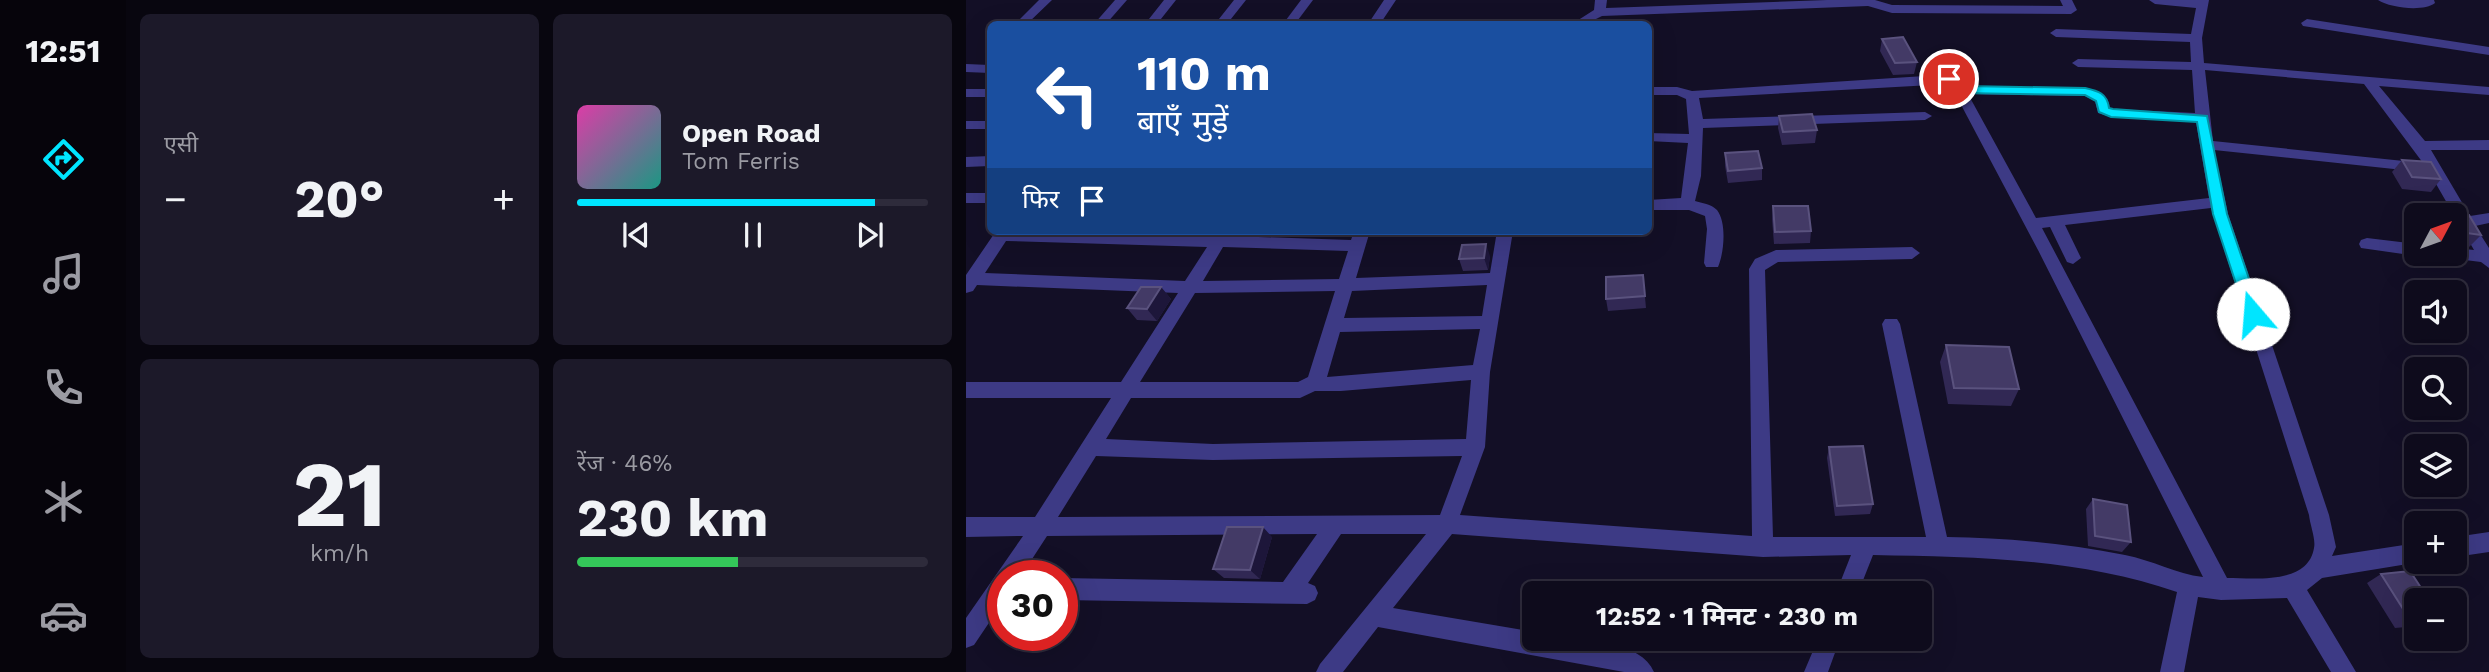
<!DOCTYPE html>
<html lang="hi">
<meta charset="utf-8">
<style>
:root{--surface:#0e0b1c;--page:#1c1929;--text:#f1f3f6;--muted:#9b9ba3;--line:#2e2b3b;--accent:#00e5ff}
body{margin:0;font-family:"Work Sans","Noto Sans Devanagari",sans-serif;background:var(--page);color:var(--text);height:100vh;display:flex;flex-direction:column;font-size:26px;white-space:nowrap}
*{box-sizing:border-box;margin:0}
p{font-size:23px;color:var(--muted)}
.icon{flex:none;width:38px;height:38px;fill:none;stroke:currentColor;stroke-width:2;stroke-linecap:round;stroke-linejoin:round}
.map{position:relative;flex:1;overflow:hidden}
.panel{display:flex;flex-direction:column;gap:14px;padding:14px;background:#08060f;width:840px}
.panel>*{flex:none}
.hud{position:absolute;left:21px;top:21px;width:665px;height:214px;border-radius:10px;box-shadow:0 7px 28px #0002,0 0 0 2px var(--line);background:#1a4fa0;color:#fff;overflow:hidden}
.needle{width:46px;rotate:49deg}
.controls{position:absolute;left:1438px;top:203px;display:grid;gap:14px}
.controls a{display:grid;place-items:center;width:63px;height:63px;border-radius:10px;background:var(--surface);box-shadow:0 7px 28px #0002,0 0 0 2px var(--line);font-size:35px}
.speed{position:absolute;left:21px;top:560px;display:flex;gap:14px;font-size:35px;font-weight:700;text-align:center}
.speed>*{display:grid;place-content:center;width:91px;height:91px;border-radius:50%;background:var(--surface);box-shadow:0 7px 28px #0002,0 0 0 2px var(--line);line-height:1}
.speed .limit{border:10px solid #d22;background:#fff;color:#111}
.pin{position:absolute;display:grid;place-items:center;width:60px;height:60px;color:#fff;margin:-30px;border:4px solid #fff;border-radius:50%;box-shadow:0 2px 7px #0007}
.me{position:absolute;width:77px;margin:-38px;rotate:342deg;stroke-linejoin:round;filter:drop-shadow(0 0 5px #0008)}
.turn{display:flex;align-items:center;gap:24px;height:147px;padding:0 35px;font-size:32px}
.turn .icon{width:91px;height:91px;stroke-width:2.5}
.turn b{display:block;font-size:49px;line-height:60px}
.then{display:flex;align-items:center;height:66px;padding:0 35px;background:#0003;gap:14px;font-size:26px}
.big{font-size:52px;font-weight:700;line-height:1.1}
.panel .tile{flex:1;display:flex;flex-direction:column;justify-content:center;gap:10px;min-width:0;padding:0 24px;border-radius:10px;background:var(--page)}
.panel .dial{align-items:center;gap:0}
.dial b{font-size:91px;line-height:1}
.song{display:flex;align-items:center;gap:21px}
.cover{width:84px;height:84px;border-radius:10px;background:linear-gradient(135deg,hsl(320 70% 55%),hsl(170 70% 35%))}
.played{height:7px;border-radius:4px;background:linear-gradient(90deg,var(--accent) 85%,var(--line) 85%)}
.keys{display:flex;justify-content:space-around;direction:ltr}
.heat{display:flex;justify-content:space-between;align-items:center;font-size:38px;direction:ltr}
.charge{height:10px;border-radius:5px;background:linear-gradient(90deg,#34c759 46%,var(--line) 0)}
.panel .tiles{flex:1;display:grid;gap:14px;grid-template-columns:repeat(2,1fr)}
.trip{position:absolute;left:556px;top:581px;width:410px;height:70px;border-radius:10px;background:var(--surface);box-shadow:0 7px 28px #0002,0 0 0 2px var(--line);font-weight:700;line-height:70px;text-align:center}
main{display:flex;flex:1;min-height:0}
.menu{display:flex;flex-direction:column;width:126px;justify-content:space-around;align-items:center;background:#06040b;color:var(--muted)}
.menu .icon{width:49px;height:49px}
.menu .current{color:var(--accent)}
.menu b{font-size:32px;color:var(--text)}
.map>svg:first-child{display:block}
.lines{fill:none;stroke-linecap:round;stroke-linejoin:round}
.minor{fill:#3d3a85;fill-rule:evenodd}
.wall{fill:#312854}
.shaded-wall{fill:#1d163a}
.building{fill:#433a66;stroke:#5a527e;stroke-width:2}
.route{fill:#00e5ff;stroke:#0095a6;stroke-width:2}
</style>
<main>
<nav class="menu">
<b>12:51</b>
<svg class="icon current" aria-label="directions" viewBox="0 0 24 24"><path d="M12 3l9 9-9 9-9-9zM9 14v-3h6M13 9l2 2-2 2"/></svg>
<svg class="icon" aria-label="music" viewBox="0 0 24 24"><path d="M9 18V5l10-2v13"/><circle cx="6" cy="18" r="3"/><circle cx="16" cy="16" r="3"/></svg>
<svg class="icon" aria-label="phone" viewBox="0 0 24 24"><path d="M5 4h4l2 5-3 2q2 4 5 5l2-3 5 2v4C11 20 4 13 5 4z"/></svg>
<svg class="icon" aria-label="climate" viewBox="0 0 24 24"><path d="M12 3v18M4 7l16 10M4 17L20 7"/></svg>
<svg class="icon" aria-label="car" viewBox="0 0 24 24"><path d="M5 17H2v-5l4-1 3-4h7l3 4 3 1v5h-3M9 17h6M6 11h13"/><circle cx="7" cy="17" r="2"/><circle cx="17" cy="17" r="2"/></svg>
</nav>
<section class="panel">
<div class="tiles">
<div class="tile"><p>एसी</p>
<div class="heat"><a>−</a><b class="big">20°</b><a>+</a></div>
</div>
<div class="tile">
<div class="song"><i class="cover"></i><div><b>Open Road</b><p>Tom Ferris</p></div></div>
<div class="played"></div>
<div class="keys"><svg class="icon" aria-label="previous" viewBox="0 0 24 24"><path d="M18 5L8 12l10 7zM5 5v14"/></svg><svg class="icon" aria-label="pause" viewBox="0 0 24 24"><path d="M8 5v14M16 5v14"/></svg><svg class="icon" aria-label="next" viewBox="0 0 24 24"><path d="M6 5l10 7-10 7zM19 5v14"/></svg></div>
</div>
<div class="tile dial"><b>21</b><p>km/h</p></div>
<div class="tile"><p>रेंज · 46%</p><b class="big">230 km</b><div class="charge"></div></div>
</div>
</section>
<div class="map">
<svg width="1523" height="672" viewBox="0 0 1523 672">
<rect width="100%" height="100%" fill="#130f26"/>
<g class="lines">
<path class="minor" d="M 73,0 L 86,0 L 61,24 L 49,24 Z
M 149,0 L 161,0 L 140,24 L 128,24 Z
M 198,0 L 210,0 L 191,24 L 179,24 Z
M 268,0 L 280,0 L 261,24 L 249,24 Z
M 335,0 L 347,0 L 329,24 L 317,24 Z
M 418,0 L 430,0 L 414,24 L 402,24 Z
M 629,0 L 641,0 L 640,8 L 861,0 L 909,0 L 926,5 L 1097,6 L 1094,0 L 1106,0 L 1111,10 L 1105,14 L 926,13 L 902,6 L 636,16 L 620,24 L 606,24 L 628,10 Z
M 1183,0 L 1243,0 L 1236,38 L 1238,63 L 1523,87 L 1523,95 L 1413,86 L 1459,141 L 1523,140 L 1523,150 L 1465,150 L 1504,216 L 1523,213 L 1523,223 L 1509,226 L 1523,248 L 1523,268 L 1515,262 L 1483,258 L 1481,254 L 1489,254 L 1489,248 L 1508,250 L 1462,170 L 1456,172 L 1248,150 L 1262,214 L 1363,515 L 1370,547 L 1366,556 L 1451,543 L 1451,562 L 1454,562 L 1356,578 L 1341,590 L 1390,672 L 1365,672 L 1321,598 L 1255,600 L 1232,597 L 1218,672 L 1194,672 L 1211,592 C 1112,558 1010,557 907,555 L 892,593 L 870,593 L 885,555 L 797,557 L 486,534 L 427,608 L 569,632 L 569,639 C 602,639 673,636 688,672 L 658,672 L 412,627 L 377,672 L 350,672 L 354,664 L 460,534 L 375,534 L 342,583 L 349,586 L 352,593 L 349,600 L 341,604 L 96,600 L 96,578 L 317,582 L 351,534 L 81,536 L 55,576 L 37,576 L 37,602 L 8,645 L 0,648 L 0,618 L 57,536 L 0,537 L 0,517 L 69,517 L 145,398 L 0,398 L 0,382 L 155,382 L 212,293 L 11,285 L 7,291 L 0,293 L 0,275 L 30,231 L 248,236 L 251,231 L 267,231 L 264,236 L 385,240 L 388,231 L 404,231 L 390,278 L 524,273 L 531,231 L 547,231 L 524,372 L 519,447 L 494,515 L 786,536 L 783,269 L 789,259 L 810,250 L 946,247 L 954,253 L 946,259 L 812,262 L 799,270 L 807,537 L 960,537 L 916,324 L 919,319 L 931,319 L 934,324 L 981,537 C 1040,538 1100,543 1159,555 C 1186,560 1210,574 1237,577 L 1072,250 L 984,84 L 733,98 L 737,119 L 959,112 L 966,116 L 959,120 L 737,128 L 735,176 L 729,201 C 736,203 745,204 751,210 C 761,223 758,253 752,267 L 740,267 L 738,263 L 741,229 L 739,216 L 723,210 L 682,210 L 682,200 L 715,198 L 722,143 L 682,141 L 682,133 L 723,134 L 720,99 L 711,95 L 682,95 L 682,87 L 711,87 L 726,91 L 974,75 L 994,78 L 998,86 L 1119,88 C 1132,91 1142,93 1144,108 L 1147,109 L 1229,113 L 1226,70 L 1112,67 L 1106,63 L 1112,59 L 1225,62 L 1224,42 L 1090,37 L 1084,33 L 1090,29 L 1225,34 L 1230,8 L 1189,4 ZM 1239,70 L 1398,84 L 1457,163 L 1247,141 ZM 1002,94 L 1119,96 L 1129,101 L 1132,113 L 1145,117 L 1230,122 L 1243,198 L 1070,218 ZM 1245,208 L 1343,515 C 1344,525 1350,539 1348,548 C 1342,585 1288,578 1261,578 L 1076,228 L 1084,227 L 1101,262 L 1107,264 L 1115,258 L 1099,225 ZM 40,241 L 241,247 L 219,281 L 19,273 ZM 257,247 L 382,251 L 373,279 L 237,281 ZM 521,285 L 516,316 L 378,318 L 386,291 ZM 369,291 L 342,377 L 332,382 L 174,382 L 229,293 ZM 514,329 L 507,365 L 361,377 L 374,332 ZM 505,380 L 500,439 L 247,444 L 140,439 L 165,398 L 334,398 L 349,391 L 375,391 ZM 130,456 L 247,460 L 496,456 L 474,515 L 92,517 Z
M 1412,0 L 1468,0 L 1469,3 C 1458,12 1424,8 1412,0 Z
M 1341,19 L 1523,47 L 1523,55 L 1337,26 L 1335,23 Z
M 0,64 L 24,65 L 24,73 L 0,72 Z
M 0,89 L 24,89 L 24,97 L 0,97 Z
M 0,121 L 24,121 L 24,129 L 0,129 Z
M 24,156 L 24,166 L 0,167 L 0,157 Z
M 0,193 L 24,193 L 24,203 L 0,203 Z
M 1401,238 L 1451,244 L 1451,254 L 1457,254 L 1451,256 L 1395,248 L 1393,244 L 1395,240 Z
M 1523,532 L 1523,552 L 1489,557 L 1489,537 Z
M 852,639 L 874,639 L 862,672 L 838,672 Z"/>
</g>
<path class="wall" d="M 916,39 L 951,62 L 948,74 L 927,75 L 914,51 Z
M 813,116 L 851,130 L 849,143 L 816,145 L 812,128 Z
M 759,153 L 796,168 L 796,180 L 762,183 L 759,166 Z
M 1436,160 L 1475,179 L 1465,192 L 1436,189 L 1426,172 Z
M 807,206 L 845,231 L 844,243 L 808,244 L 806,219 Z
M 1446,211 L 1503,215 L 1515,235 L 1503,247 L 1489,246 L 1489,215 L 1451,215 L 1451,242 L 1446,241 L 1436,223 Z
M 524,256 L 522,270 L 497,271 L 493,259 Z
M 677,275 L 680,308 L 642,311 L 640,299 Z
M 195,287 L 205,299 L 191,321 L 171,320 L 161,308 Z
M 980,345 L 1053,389 L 1045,406 L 982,404 L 974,362 Z
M 863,447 L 907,504 L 904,514 L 869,516 L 861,458 Z
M 1127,499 L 1165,542 L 1156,552 L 1122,546 L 1120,509 Z
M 306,537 L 294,579 L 258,578 L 247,569 Z
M 1415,574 L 1451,600 L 1451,626 L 1429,628 L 1401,583 Z"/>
<path class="shaded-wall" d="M 520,244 L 524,256 L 522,270 L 518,258 Z
M 195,287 L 205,299 L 191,321 L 181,309 Z
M 297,527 L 306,537 L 294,579 L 284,570 Z"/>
<path class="building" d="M 937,37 L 951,62 L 929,63 L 916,39 Z
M 846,114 L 851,130 L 817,132 L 813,116 Z
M 792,151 L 796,168 L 762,171 L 759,153 Z
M 1436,160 L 1465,162 L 1475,179 L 1446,177 Z
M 807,206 L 842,206 L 845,231 L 809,232 Z
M 1446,211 L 1503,215 L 1515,235 L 1501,233 L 1498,237 L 1489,236 L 1489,215 L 1451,215 L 1451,218 Z
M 520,244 L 518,258 L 493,259 L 496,245 Z
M 677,275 L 679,296 L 640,299 L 640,277 Z
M 175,287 L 195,287 L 181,309 L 161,308 Z
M 980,345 L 1043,347 L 1053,389 L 988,388 Z
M 897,446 L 907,504 L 871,506 L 863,447 Z
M 1127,499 L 1161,505 L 1165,542 L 1129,536 Z
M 261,527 L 297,527 L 284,570 L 247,569 Z
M 1444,571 L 1463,600 L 1451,600 L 1451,619 L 1444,620 L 1415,574 Z"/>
<path class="route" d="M 983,75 L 993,78 L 998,86 L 1119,88 C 1132,91 1141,93 1143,108 L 1147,109 L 1241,116 L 1261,214 L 1295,314 L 1293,318 L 1287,320 L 1280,314 L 1247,214 L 1231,122 L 1145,117 L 1133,112 L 1130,101 L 1119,95 L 994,93 L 977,79 Z"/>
</svg>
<div class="controls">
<a><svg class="needle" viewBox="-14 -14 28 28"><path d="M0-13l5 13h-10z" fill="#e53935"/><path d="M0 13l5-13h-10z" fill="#9b9ba3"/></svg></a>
<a><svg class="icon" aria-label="sound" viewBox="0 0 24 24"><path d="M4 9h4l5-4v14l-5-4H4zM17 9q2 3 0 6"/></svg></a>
<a><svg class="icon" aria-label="search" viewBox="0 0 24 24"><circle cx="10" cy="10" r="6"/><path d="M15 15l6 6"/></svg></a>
<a><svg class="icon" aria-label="layers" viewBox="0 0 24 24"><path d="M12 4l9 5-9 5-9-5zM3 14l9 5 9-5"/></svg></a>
<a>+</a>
<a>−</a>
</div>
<div class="speed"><div class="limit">30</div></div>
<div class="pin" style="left:983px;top:79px;background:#d93025"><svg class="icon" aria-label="arrive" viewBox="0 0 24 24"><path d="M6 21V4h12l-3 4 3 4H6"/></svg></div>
<svg class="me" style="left:1287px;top:314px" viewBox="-20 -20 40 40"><circle r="19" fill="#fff"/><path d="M0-13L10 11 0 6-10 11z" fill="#00e5ff"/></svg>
<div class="trip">12:52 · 1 मिनट · 230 m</div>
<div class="hud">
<div class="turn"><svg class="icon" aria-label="left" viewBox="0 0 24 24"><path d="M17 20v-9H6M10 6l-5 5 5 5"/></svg><div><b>110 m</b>बाएँ मुड़ें</div></div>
<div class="then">फिर<svg class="icon" aria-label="arrive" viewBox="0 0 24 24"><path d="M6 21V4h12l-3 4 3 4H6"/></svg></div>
</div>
</div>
</main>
